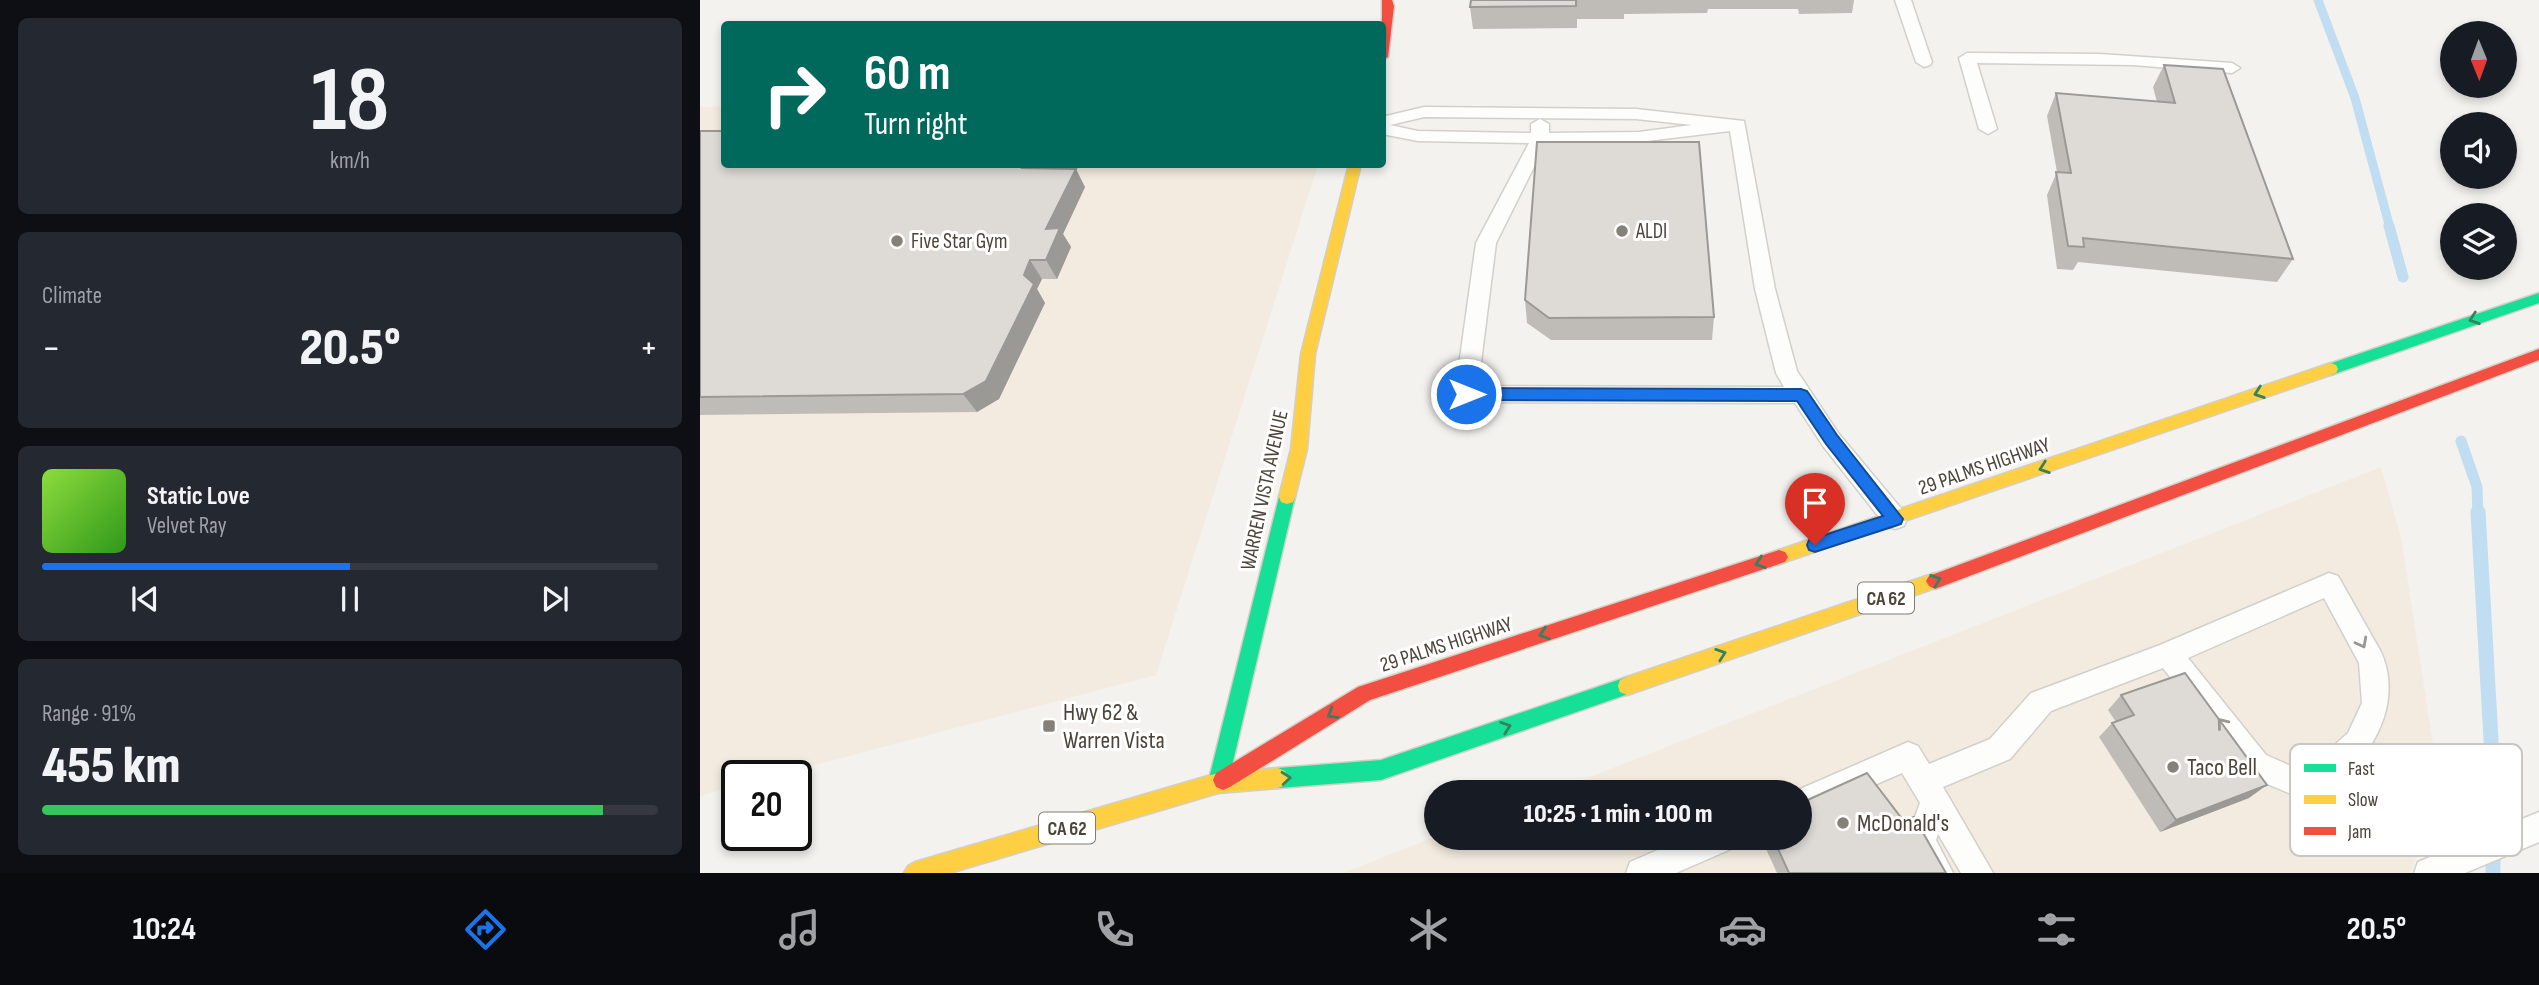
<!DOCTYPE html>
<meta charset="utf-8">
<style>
:root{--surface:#171b24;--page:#242831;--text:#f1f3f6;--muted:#9ea1a6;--line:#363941;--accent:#1a73e8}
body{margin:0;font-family:"Sofia Sans Condensed",sans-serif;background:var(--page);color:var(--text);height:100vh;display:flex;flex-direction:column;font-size:26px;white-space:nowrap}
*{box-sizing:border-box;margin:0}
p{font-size:23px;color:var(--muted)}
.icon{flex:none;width:38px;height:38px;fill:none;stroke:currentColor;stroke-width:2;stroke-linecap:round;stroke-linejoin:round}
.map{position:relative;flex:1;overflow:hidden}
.panel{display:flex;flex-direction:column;gap:18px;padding:18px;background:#0d0f14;width:700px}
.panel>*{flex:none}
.banner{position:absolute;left:21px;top:21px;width:665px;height:147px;border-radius:7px;box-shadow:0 4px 10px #0003;background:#00695c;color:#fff;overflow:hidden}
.needle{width:46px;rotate:179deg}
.tools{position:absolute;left:1740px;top:21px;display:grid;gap:14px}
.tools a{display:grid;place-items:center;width:77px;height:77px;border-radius:50%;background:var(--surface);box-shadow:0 4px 10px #0003;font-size:35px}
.speed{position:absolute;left:21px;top:760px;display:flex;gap:14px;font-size:35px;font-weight:700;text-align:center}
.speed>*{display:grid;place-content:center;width:91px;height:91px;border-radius:50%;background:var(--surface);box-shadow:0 4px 10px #0003;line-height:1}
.speed .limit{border:4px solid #111;border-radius:10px;background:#fff;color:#111}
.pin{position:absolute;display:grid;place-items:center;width:60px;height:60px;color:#fff;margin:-72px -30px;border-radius:50% 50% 50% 0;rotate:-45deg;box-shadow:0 0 7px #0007}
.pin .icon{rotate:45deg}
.me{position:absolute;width:77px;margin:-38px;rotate:90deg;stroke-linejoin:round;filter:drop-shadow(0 0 5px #0008)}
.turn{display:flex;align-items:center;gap:24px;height:147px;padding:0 28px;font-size:32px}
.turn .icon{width:91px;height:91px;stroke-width:2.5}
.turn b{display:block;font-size:49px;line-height:60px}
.big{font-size:52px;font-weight:800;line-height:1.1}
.panel .widget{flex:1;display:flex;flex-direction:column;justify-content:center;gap:10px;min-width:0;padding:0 24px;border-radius:10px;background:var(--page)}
.panel .dial{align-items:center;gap:0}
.dial b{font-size:91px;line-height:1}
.song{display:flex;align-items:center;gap:21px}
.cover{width:84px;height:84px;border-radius:10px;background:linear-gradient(135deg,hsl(90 70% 55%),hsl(110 70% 35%))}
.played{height:7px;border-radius:4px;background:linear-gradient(90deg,var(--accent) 50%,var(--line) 50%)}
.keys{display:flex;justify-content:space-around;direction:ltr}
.heat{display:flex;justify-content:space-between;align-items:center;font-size:38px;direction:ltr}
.charge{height:10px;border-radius:5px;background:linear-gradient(90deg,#34c759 91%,var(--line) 0)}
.trip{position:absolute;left:724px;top:780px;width:388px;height:70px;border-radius:35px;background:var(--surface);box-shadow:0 4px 10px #0003;font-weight:800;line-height:70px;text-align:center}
.tabs{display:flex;height:112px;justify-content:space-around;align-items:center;background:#090b0e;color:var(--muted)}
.tabs .icon{width:49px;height:49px}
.tabs .on{color:var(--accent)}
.tabs b{font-size:32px;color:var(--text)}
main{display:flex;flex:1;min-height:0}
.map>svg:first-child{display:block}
.commercial{fill:#f3ebdf}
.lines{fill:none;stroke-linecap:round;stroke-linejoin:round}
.stream-far2{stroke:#c0ddf1;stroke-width:9}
.stream-far1{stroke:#c0ddf1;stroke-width:11}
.stream{stroke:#c0ddf1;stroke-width:15}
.lane-casing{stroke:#d2d0cb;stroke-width:3}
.fast-casing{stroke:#d3cfc5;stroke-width:3}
.slow-casing{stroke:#d3cfc5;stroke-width:3}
.jam-casing{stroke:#d3cfc5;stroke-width:3}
.lane{fill:#fdfdfc;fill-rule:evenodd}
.fast{fill:#16e098;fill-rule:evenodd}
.slow{fill:#ffcf43;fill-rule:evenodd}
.jam{fill:#f24e42;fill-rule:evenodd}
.wall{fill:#bfbcb8}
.shaded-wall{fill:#9b9996}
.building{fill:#dedbd6;stroke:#9b9996;stroke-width:2}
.oneway{stroke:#36825f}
.oneway2{stroke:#9b9791}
.route{fill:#1a73e8;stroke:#114b97;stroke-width:2}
.poi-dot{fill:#868178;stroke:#fff;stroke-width:2.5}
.labels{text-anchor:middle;stroke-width:6;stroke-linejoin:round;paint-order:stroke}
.shield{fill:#fff;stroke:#817c74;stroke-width:2}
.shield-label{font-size:19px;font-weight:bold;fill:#4b4439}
.poi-label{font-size:21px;fill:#4b4439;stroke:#fff;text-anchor:start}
.street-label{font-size:21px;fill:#4b4439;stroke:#fff}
.near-poi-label{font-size:24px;fill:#4b4439;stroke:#fff;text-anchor:start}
.key{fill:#fff;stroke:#c9c7c4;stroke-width:2}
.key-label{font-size:19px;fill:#4b4439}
</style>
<main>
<section class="panel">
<div class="widget dial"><b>18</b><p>km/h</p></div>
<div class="widget"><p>Climate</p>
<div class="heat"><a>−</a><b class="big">20.5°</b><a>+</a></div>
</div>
<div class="widget">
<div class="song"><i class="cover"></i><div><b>Static Love</b><p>Velvet Ray</p></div></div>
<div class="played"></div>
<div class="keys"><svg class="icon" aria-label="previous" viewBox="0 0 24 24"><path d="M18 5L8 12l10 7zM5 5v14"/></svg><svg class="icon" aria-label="pause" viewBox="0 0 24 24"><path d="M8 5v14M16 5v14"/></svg><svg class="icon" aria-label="next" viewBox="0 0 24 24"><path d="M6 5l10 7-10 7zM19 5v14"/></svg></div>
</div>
<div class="widget"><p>Range · 91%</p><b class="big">455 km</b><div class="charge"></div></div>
</section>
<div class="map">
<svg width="1839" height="873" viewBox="0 0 1839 873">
<rect width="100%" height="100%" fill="#f4f2ee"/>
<path class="commercial" d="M 24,106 L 24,164 L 618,165 L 456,675 L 77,775 L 37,775 L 37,786 L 0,796 L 0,107 Z
M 1681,467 L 1701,537 L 1741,795 L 1710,873 L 643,873 L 737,836 L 1101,838 L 1101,793 L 849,793 Z"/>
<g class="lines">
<path class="stream-far2" d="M 1618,0 L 1655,98 L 1690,228"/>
<path class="stream-far1" d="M 1689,226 L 1703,277
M 1761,441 L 1777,487 L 1778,514"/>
<path class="stream" d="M 1778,512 L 1791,739 L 1792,839
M 1793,851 L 1793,873"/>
<defs>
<path id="lane" d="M 1195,0 L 1211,0 L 1232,62 L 1230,65 L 1224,67 L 1216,62 Z
M 1267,53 L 1400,54 L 1532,63 L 1540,68 L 1532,73 L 1433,65 L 1277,63 L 1297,129 L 1288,134 L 1279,129 L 1259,58 Z
M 724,107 L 936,109 L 1044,121 L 1075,289 L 1097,371 L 1139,434 L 1204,512 L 1207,519 L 1204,526 L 1195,529 L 1186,526 L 1123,446 L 1095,403 L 766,402 L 758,400 L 755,394 L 776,243 L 829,143 L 718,141 L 682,134 L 682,117 ZM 724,117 L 936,119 L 992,125 L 939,132 L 849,133 L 849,124 L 840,119 L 831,124 L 831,133 L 718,131 L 690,125 ZM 1030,131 L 1055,289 L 1076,373 L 1084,387 L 778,386 L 796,243 L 846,143 L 939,142 Z
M 1629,573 L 1638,576 L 1681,652 C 1701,696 1679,749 1642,776 C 1628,785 1607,789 1591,794 L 1546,775 L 1463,668 L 1351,711 L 1310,759 L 1243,787 L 1293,873 L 1261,873 L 1238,834 L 1236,840 L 1253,873 L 1222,873 L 1206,841 L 1220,803 L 1202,773 L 1101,817 L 1101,793 L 1091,793 L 1208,742 L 1218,746 L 1229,764 L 1290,739 L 1331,693 L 1460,645 ZM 1624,598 L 1659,663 L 1662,703 L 1648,733 L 1622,756 L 1591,766 L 1566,755 L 1488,658 Z
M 1839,812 L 1839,842 L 1765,873 L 1714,873 L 1718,862 Z
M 985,838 L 1035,838 L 1031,849 L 976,873 L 926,873 L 930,862 Z"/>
<path id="fast" d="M 1839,293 L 1839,303 L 1631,375 L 1624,369 L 1626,365 Z
M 587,490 L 593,492 L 595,497 L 528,783 L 525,790 L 518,793 L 511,790 L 508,783 L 579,497 L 581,492 Z
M 927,677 L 934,680 L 936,686 L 934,692 L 681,780 L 578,788 L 571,785 L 568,778 L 571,771 L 578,768 L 681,760 Z"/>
<path id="slow" d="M 649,164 L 661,164 L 615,354 L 607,449 L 595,497 L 593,502 L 587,504 L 581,502 L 579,497 L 591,449 L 601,354 Z
M 1631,363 L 1636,365 L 1638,369 L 1636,373 L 1079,564 L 1073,562 L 1070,557 L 1073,552 L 1079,550 Z
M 1235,573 L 1241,576 L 1244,581 L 1241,586 L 927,695 L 920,692 L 918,686 L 920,680 L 927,677 Z
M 578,768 L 585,771 L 588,778 L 585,785 L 578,788 L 518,793 L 250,873 L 204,873 L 208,866 L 215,862 L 518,773 Z"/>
<path id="jam" d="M 682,0 L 692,0 L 694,6 L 688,57 L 682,60 Z
M 1839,349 L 1839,360 L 1235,589 L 1229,586 L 1226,581 L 1229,576 Z
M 1079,550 L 1085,552 L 1088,557 L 1085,562 L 670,700 L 530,787 L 523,790 L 516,787 L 513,780 L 516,773 L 658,687 Z"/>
</defs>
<use href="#lane" class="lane-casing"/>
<use href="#fast" class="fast-casing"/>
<use href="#slow" class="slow-casing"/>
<use href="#jam" class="jam-casing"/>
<use href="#lane" class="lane"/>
<use href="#fast" class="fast"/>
<use href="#slow" class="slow"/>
<use href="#jam" class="jam"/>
</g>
<path class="wall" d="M 771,0 L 1154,0 L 1152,13 L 1099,14 L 1098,9 L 1008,9 L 1007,13 L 924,14 L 924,19 L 877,19 L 877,28 L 773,29 L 770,7 Z
M 1464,65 L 1593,259 L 1577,282 L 1378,262 L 1373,270 L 1357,269 L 1347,195 L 1357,172 L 1347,116 L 1356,93 L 1457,102 L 1453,87 Z
M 0,131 L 342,168 L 385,187 L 363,234 L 371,247 L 357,279 L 342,279 L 337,289 L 345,303 L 299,399 L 277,412 L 0,415 Z
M 825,300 L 1014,317 L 1012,340 L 851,340 L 827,323 Z
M 1421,695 L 1549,798 L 1460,832 L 1399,737 L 1412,723 L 1416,722 L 1408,710 Z
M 1203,820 L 1246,873 L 1077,873 L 1061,838 L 1101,838 Z"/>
<path class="shaded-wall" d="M 324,164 L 344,164 L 333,187 L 322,168 Z
M 376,169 L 385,187 L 363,234 L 371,247 L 357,279 L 346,260 L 346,229 Z
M 330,260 L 342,279 L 337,289 L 345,303 L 299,399 L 277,412 L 263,394 Z
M 1567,785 L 1549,798 L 1460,832 L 1476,820 Z"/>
<path class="building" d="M 771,0 L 876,0 L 876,6 L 770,7 Z
M 1464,65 L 1523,69 L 1593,259 L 1383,238 L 1384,247 L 1368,246 L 1356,172 L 1371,173 L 1356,93 L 1475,103 Z
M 0,131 L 24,131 L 24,164 L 324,164 L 322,168 L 376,169 L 346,229 L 360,228 L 346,260 L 330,260 L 324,275 L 334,284 L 286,381 L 263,394 L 0,397 Z
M 837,142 L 999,142 L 1014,317 L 849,318 L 825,300 Z
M 1485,673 L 1567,785 L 1476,820 L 1412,723 L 1434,715 L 1421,695 Z
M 1167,773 L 1203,820 L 1214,817 L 1246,873 L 1089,873 L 1073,838 L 1101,838 L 1101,803 Z"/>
<defs><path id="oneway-chevron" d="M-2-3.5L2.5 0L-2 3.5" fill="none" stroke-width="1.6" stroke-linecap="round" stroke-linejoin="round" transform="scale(1.75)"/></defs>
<g class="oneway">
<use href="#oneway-chevron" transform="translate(1774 319) rotate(161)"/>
<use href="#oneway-chevron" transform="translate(1559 393) rotate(161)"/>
<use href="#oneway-chevron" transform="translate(1344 468) rotate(161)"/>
<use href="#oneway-chevron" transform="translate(1060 563) rotate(162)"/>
<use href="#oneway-chevron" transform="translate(1236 580) rotate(-19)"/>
<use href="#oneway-chevron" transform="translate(844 634) rotate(162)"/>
<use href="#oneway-chevron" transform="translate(1021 654) rotate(-19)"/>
<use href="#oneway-chevron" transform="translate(632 714) rotate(149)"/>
<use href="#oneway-chevron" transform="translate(806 727) rotate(-19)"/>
<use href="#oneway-chevron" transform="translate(586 778) rotate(-5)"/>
</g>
<g class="oneway2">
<use href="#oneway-chevron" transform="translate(1662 643) rotate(62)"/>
<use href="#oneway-chevron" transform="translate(1522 723) rotate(-129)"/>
</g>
<path class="route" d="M 766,388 L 1101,389 L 1107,391 L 1137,435 L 1203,519 L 1201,524 L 1195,526 L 1115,552 L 1109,550 L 1107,545 L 1109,540 L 1183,516 L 1126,444 L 1097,401 L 766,400 L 758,394 Z"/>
<g class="poi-dot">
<circle cx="922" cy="231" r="7"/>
<circle cx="197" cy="241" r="7"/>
<rect x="342" y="719" width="14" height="14" rx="3.5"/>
<circle cx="1473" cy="767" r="7"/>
<circle cx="1143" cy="823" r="7"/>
</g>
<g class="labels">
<g class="shield">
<rect x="1158" y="582.5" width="56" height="31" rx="5"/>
<rect x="339" y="812.5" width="56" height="31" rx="5"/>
</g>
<g class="shield-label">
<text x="1186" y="605">CA 62</text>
<text x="367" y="835">CA 62</text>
</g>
<g class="poi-label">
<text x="936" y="238">ALDI</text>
<text x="211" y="248">Five Star Gym</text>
</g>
<g class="street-label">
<text transform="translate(1284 466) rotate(-19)" y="7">29 PALMS HIGHWAY</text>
<text transform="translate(564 490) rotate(-78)" y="7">WARREN VISTA AVENUE</text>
<text transform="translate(746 644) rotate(-18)" y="7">29 PALMS HIGHWAY</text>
</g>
<g class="near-poi-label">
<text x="363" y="720">Hwy 62 &amp;<tspan x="363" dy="28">Warren Vista</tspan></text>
<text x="1487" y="775">Taco Bell</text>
<text x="1157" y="831">McDonald's</text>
</g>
</g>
<rect x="1590" y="744" width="232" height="112" rx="10" class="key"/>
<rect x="1604" y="764" width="32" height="8" fill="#16e098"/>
<rect x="1604" y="795" width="32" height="9" fill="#ffcf43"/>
<rect x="1604" y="827" width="32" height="8" fill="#f24e42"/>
<g class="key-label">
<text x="1648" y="775">Fast</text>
<text x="1648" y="806">Slow</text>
<text x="1648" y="838">Jam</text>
</g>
</svg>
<div class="tools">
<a><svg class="needle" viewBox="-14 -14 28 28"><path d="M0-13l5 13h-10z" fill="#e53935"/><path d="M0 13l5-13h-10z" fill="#9ea1a6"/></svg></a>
<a><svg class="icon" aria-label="sound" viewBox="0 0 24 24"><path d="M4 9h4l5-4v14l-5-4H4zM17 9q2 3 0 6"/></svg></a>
<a><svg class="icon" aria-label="layers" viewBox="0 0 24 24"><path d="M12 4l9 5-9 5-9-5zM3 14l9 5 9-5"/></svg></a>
</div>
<div class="speed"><div class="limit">20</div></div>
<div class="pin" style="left:1115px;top:545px;background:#d93025"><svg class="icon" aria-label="arrive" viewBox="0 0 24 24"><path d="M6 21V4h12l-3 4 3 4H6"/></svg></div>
<svg class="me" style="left:766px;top:394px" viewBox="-20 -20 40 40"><circle r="17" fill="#1a73e8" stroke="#fff" stroke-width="3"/><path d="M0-11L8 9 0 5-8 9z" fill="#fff"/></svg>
<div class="trip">10:25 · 1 min · 100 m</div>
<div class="banner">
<div class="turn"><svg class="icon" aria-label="right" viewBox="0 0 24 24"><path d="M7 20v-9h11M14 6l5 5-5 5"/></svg><div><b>60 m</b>Turn right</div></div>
</div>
</div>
</main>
<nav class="tabs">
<b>10:24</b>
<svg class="icon on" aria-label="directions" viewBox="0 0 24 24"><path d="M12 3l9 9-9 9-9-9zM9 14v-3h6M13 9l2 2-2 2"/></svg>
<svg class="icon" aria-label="music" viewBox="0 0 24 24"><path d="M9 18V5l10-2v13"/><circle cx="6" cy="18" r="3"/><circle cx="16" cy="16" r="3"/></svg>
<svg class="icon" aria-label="phone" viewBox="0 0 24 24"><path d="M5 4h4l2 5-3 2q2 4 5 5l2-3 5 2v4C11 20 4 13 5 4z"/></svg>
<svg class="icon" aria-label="climate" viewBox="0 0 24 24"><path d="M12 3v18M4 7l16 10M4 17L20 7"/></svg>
<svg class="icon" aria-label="car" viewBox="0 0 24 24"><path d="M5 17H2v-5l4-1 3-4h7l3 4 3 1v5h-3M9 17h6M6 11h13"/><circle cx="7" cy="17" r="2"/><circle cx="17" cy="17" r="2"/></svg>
<svg class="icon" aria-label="filters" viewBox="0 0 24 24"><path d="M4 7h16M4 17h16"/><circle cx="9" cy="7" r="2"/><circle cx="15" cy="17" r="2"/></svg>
<b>20.5°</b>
</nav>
